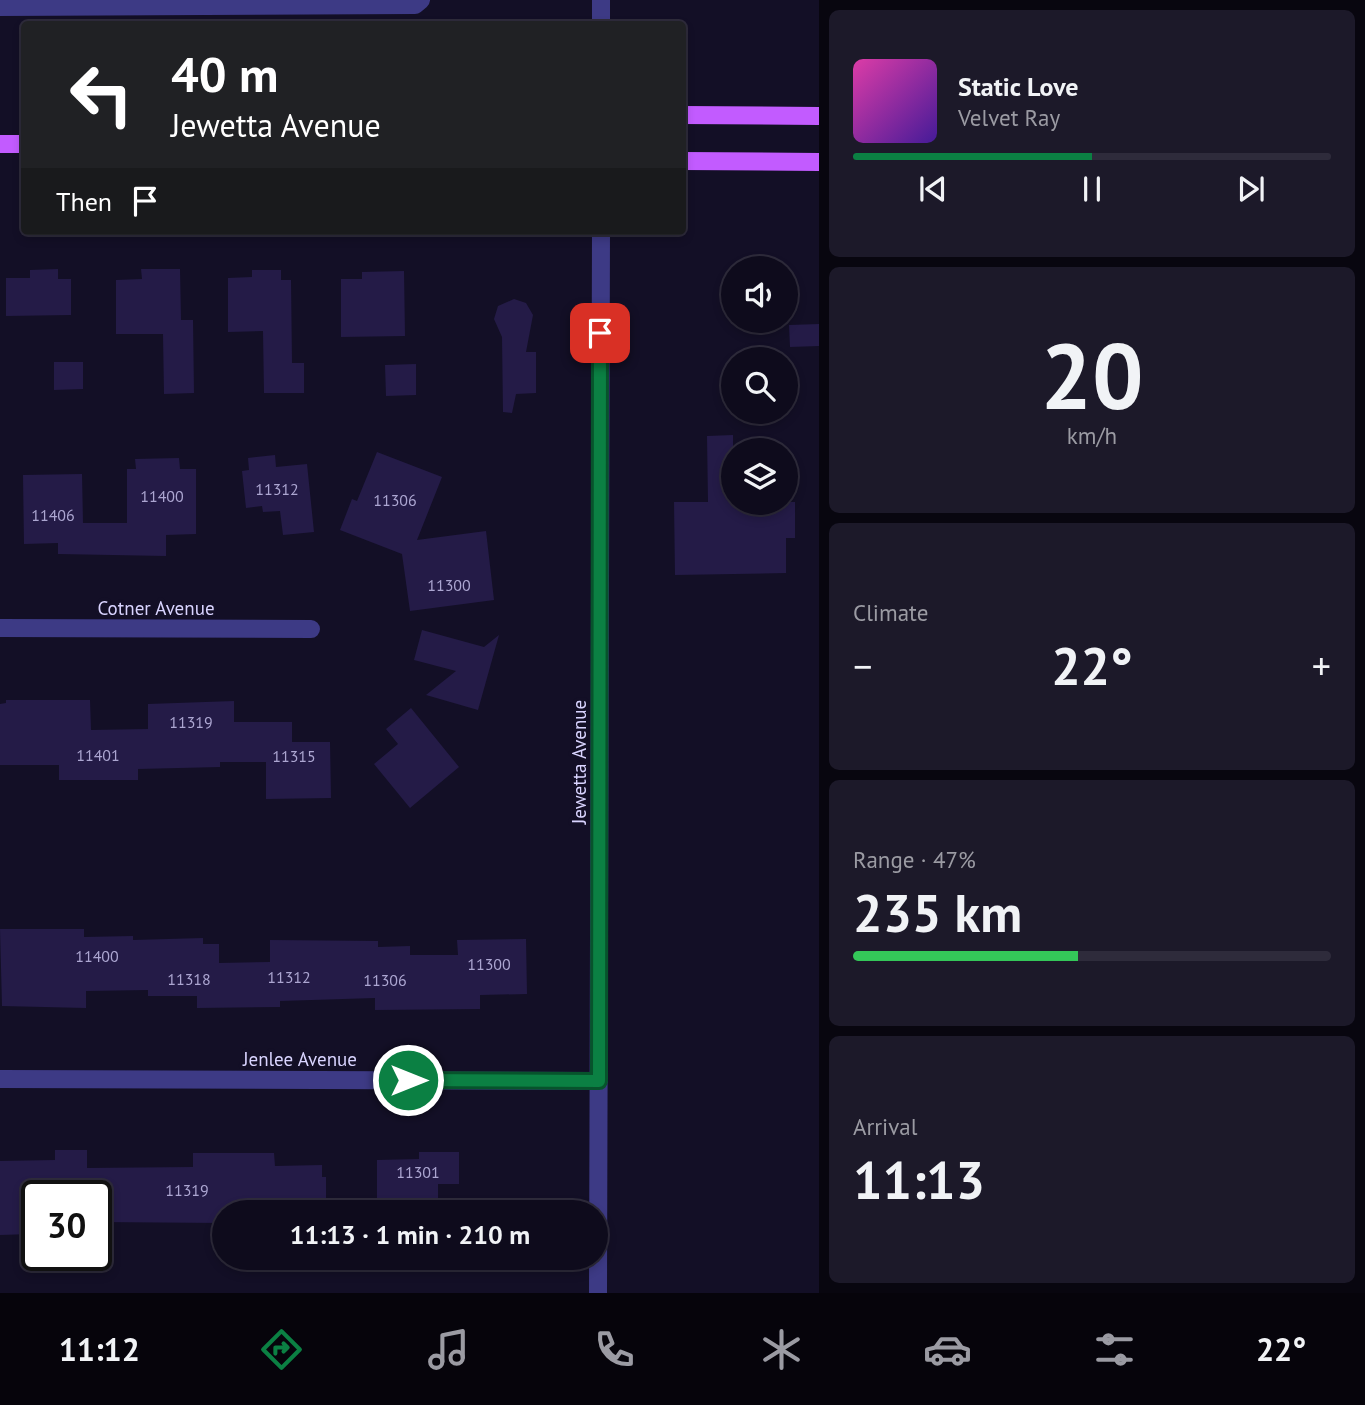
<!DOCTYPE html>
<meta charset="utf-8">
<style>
:root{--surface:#0e0b1c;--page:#1c1929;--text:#f1f3f6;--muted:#9b9ba3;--line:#2e2b3b;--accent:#0b8043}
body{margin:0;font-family:"PT Sans",sans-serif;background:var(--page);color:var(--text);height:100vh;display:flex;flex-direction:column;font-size:26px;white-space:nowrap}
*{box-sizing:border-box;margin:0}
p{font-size:23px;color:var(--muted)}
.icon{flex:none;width:38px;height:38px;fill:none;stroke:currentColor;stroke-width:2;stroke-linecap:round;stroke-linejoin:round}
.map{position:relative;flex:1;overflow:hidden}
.details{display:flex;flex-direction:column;gap:10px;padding:10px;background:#08060f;width:546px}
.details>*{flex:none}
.hud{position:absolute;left:21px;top:21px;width:665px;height:214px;border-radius:7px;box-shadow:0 4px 10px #0003,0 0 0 2px var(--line);background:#202124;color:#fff;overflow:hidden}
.buttons{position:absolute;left:721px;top:256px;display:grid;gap:14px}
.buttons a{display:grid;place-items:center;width:77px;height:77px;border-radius:50%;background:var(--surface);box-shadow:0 4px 10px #0003,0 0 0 2px var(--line);font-size:35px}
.speed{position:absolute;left:21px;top:1180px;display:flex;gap:14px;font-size:35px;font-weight:700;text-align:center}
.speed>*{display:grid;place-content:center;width:91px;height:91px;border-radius:50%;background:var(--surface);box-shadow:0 4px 10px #0003,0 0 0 2px var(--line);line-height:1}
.speed .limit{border:4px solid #111;border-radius:10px;background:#fff;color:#111}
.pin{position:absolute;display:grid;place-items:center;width:60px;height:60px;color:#fff;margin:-30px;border-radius:14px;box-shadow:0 4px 10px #0006}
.me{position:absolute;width:77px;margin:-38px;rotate:90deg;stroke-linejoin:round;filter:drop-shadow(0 0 5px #0008)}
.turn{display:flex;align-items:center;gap:24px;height:147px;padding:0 35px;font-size:32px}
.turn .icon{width:91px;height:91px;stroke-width:2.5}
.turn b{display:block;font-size:49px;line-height:60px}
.then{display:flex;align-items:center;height:66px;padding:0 35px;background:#0003;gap:14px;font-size:26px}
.big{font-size:52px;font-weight:600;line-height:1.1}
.details .card{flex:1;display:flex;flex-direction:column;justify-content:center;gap:10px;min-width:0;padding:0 24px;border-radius:10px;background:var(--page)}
.details .dial{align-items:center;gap:0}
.dial b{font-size:91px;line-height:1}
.song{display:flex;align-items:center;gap:21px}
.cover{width:84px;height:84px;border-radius:10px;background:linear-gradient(135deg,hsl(320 70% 55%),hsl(260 70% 35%))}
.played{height:7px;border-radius:4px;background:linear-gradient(90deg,var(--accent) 50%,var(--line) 50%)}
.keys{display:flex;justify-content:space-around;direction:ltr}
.heat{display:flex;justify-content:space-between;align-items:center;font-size:38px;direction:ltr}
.charge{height:10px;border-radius:5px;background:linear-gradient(90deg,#34c759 47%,var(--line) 0)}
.trip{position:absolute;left:212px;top:1200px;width:396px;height:70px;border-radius:35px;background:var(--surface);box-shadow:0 4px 10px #0003,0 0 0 2px var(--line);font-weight:600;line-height:70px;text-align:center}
.tabs{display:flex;height:112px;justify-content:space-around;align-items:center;background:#06040b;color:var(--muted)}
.tabs .icon{width:49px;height:49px}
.tabs .on{color:var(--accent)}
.tabs b{font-size:32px;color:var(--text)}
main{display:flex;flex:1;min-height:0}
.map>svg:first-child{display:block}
.building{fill:#241b47}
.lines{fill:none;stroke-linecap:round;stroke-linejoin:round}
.minor{stroke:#3d3a85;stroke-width:18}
.major{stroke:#c25bff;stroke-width:18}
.route-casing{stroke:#07532c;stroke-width:18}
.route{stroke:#0b8043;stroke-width:12}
.labels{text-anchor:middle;stroke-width:7;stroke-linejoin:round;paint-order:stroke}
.number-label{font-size:16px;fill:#aca6d1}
.street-label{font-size:19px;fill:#d9d4ff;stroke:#130f26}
</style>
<main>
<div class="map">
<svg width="819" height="1293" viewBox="0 0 819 1293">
<rect width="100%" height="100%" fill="#130f26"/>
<path class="building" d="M 58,269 L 58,279 L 71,279 L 71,315 L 6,316 L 6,278 L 30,278 L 30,270 Z
M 141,269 L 180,269 L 181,320 L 193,320 L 194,393 L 164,394 L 163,334 L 116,334 L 116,280 L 142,279 Z
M 252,270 L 281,270 L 281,280 L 291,280 L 292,363 L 304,363 L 304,393 L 264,393 L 263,331 L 228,332 L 228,278 L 252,277 Z
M 404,271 L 405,336 L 341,337 L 341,279 L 362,279 L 362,272 Z
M 514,299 L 526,303 L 533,315 L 526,352 L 536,352 L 536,393 L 516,394 L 512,413 L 503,412 L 502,337 L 494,319 L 498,306 Z
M 819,324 L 819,346 L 790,347 L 789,325 Z
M 54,362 L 83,362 L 83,389 L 54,390 Z
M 416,364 L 416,395 L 386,396 L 385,365 Z
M 733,435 L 733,502 L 795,502 L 795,538 L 786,538 L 786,573 L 675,575 L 674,502 L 708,502 L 707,436 Z
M 377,452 L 442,477 L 417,540 L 486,531 L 494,600 L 410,611 L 402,554 L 340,530 L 352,499 L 357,501 Z
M 275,455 L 276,467 L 307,464 L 314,532 L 283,535 L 280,511 L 263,512 L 262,506 L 246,508 L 242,471 L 249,470 L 248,458 Z
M 179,458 L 180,469 L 196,469 L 196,534 L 166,535 L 166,556 L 58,554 L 58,543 L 24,544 L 23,475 L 82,474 L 83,523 L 127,523 L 127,469 L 136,469 L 135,459 Z
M 422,630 L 484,647 L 499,635 L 478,710 L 426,695 L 456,671 L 414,660 Z
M 6,700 L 90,700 L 91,730 L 148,729 L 148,704 L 234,701 L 234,722 L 292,722 L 292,742 L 330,742 L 331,798 L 266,799 L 266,762 L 220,762 L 220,767 L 138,769 L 138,780 L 59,780 L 59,765 L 0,765 L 0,704 L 6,703 Z
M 411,708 L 459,767 L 410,808 L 374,764 L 398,744 L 386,729 Z
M 0,929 L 84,929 L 84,937 L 133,936 L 133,940 L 203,938 L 203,944 L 219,944 L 219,963 L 270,962 L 270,940 L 378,941 L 378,947 L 410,946 L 410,955 L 458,955 L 457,940 L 526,939 L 527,994 L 480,995 L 480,1009 L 375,1010 L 375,998 L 280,1001 L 280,1007 L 197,1008 L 197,996 L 148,996 L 148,990 L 86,991 L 86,1008 L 2,1006 Z
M 55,1150 L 87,1150 L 87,1168 L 193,1167 L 193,1153 L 274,1153 L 275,1166 L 322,1165 L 322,1177 L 326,1177 L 326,1213 L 224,1213 L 224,1223 L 96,1222 L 96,1195 L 30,1195 L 31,1234 L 0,1235 L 0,1161 L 55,1160 Z
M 419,1152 L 459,1152 L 459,1184 L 438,1184 L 438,1213 L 377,1213 L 377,1160 L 419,1159 Z"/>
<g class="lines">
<path class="minor" d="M 0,7 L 415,5 L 421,0
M 601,24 L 601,0
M 0,628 L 311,629
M 0,1079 L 599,1081
M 598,1293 L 601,231"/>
<path class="major" d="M 682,115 L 819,116
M 0,144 L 24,144
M 682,161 L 819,162"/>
</g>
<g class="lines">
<defs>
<path id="route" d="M 408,1080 L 599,1081 L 600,333"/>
</defs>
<use href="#route" class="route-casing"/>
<use href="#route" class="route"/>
</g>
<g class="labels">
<g class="number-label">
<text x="277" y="495">11312</text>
<text x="162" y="502">11400</text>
<text x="395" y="506">11306</text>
<text x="53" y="521">11406</text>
<text x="449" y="591">11300</text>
<text x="191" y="728">11319</text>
<text x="98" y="761">11401</text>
<text x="294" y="762">11315</text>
<text x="97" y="962">11400</text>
<text x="489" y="970">11300</text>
<text x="289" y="983">11312</text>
<text x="189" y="985">11318</text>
<text x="385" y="986">11306</text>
<text x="418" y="1178">11301</text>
<text x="187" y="1196">11319</text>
</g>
<g class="street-label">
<text x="156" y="615">Cotner Avenue</text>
<text transform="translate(579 762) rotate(-90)" y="7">Jewetta Avenue</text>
<text x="300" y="1066">Jenlee Avenue</text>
</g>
</g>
</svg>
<div class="buttons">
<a><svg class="icon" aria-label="sound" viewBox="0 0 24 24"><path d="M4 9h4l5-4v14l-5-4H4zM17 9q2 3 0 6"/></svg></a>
<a><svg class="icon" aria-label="search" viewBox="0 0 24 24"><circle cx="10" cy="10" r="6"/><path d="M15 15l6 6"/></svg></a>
<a><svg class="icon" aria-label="layers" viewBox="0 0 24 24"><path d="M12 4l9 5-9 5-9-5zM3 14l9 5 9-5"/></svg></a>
</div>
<div class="speed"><div class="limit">30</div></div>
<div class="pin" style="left:600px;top:333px;background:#d93025"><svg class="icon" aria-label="arrive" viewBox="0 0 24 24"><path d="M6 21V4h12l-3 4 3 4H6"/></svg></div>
<svg class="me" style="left:408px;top:1080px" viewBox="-20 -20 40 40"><circle r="17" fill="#0b8043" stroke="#fff" stroke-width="3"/><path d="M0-11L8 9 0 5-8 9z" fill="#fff"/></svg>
<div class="trip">11:13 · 1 min · 210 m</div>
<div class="hud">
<div class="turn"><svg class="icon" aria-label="left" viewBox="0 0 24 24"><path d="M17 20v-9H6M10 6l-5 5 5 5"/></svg><div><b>40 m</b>Jewetta Avenue</div></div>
<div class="then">Then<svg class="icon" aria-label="arrive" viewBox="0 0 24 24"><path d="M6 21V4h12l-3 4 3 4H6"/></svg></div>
</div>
</div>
<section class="details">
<div class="card">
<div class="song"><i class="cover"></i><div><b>Static Love</b><p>Velvet Ray</p></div></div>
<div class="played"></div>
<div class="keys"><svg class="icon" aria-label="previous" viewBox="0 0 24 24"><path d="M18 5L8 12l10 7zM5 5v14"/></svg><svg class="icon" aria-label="pause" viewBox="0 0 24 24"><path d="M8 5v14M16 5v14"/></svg><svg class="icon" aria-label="next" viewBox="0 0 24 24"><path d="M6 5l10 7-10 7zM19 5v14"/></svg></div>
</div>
<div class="card dial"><b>20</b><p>km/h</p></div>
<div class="card"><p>Climate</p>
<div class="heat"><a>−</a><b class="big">22°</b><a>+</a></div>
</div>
<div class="card"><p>Range · 47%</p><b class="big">235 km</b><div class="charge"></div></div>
<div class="card"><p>Arrival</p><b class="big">11:13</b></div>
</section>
</main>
<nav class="tabs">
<b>11:12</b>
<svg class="icon on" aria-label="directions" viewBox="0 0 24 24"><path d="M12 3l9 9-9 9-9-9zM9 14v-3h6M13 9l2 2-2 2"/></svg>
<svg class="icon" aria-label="music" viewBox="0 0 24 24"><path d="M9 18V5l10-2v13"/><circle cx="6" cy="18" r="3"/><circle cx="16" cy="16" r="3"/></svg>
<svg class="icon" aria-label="phone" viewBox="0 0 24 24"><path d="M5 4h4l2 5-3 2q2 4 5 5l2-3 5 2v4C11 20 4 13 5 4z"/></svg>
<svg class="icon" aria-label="climate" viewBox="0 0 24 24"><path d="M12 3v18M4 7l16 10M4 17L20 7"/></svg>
<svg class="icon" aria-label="car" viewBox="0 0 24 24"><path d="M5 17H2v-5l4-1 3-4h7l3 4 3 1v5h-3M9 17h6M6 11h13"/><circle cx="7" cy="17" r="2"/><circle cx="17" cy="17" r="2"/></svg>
<svg class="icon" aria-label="filters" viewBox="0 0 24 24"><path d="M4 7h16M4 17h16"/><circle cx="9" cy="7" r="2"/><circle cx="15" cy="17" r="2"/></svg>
<b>22°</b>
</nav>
